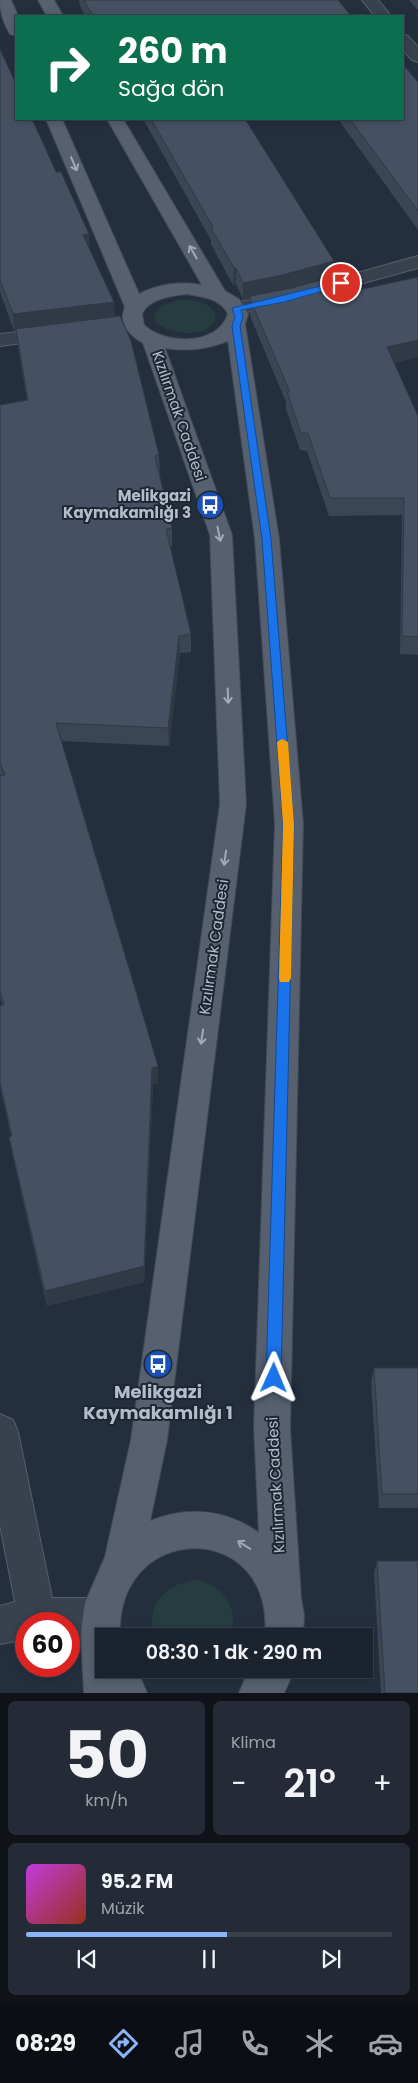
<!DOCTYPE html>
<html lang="tr">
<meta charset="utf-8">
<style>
:root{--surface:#1b232e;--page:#242b36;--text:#f1f3f6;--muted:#a0a4aa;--line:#39404a;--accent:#8ab4f8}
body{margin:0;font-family:Poppins,sans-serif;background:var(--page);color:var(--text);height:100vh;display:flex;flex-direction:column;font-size:19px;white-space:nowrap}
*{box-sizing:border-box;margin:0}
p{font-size:16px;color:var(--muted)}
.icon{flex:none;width:28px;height:28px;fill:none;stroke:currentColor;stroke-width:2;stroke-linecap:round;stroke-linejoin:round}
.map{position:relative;height:1693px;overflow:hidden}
.side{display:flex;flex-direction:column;gap:8px;padding:8px;background:#0f1319;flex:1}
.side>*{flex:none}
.guide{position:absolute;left:15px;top:15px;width:389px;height:105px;border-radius:0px;box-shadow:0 2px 8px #0003,0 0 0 1px var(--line);background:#0b6e4f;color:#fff;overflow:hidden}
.speed{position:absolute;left:15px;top:1612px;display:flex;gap:10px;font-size:25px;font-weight:700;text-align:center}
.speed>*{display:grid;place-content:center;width:65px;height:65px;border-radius:50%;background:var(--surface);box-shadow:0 2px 8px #0003,0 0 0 1px var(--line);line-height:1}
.speed .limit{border:8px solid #d22;background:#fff;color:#111}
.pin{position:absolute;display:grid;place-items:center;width:42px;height:42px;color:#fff;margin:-21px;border:2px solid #fff;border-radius:50%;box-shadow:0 1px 5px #0007}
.me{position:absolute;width:55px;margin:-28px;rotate:1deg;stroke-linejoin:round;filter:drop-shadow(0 0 4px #0008)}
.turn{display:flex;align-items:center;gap:18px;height:105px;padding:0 20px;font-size:22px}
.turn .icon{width:65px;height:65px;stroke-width:2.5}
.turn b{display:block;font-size:35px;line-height:42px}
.big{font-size:38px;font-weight:600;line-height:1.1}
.side .tile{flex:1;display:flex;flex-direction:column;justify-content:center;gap:8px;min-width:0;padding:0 18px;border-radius:8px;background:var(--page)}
.side .dial{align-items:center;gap:0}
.dial b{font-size:65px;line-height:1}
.song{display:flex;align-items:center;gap:15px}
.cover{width:60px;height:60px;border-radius:8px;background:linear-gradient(135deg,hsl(290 70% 55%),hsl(10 70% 35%))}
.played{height:5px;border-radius:2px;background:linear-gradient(90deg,var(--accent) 55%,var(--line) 55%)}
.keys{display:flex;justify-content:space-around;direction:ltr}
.heat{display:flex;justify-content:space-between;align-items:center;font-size:28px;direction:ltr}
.side .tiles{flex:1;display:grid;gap:8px;grid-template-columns:1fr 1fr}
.tile:last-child{grid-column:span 2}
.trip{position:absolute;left:95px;top:1628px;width:278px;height:50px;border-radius:0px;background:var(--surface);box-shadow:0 2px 8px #0003,0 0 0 1px var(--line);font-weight:600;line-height:50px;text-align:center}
.tabs{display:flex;height:80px;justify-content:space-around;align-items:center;background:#0b0e12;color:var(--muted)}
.tabs .icon{width:35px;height:35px}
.tabs .selected{color:var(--accent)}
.tabs b{font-size:22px;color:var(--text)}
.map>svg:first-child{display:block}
.green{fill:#263c3f}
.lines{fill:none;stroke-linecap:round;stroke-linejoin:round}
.minor-casing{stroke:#565f6c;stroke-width:2}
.primary-casing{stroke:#414a57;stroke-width:2}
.minor{fill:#38414e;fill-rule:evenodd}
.primary{fill:#56606e;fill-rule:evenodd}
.wall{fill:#3b4654}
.shaded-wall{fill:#303945}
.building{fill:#455162;stroke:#303945}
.oneway{stroke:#a1aab7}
.route{fill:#1a73e8;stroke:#114b97}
.slow{fill:#f59e0b}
.labels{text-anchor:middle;stroke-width:4;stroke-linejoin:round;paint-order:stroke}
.street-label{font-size:15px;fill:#b4bcc9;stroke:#1d2633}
.poi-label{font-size:15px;font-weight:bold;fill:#b4bcc9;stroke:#1d2633;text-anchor:end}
.near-poi-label{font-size:18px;font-weight:bold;fill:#b4bcc9;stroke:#1d2633}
</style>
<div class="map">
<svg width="418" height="1693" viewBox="0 0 418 1693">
<rect width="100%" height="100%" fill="#242f3e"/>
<path class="green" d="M 177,300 C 191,300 212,300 216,317 C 209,340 169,336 155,321 L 154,316 L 161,306 Z
M 196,1580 C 226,1586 237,1607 232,1636 L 155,1636 C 144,1605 167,1583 196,1580 Z"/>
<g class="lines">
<defs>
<path id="minor" d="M 362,0 L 378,0 L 391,16 L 375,16 Z
M 402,34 L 408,36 L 418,47 L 418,62 L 412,60 L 402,49 Z
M 418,256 L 418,268 L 291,303 L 236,314 L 229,312 L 226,308 L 229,304 L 282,294 Z
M 53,328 L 60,330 L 63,334 L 60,338 L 0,346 L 0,334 Z
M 0,1414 L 13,1420 L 18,1432 L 52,1598 L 101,1598 L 115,1603 L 120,1617 L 115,1631 L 101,1636 L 69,1636 L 69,1624 L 26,1624 L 26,1639 L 0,1644 L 0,1606 L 15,1602 L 0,1525 Z"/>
<path id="primary" d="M 0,0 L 11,0 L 18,16 L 16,36 L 10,34 C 4,24 0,12 0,0 Z
M 38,0 L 54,0 L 63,16 L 47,16 Z
M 46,119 L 62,119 L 139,294 C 158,284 181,281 202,285 L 107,119 L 123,119 L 225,291 L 239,299 L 248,314 L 245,324 L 279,539 L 303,824 L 290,1428 L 301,1598 L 304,1615 L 303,1636 L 265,1636 C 275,1518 115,1520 120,1636 L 104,1636 L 104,1669 L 133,1669 L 141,1679 L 147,1693 L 84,1693 L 81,1634 L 83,1615 L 85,1603 L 105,1557 L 131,1440 L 220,804 L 210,535 L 143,343 C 129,335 118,323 125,307 ZM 187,294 C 203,297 220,298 228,314 C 218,346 165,345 144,325 L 142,314 C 149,298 172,296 187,294 ZM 228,341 L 255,539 L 275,824 L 254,1428 L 259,1533 C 226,1509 188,1506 150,1521 L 167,1440 L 246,804 L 232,535 L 165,348 C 188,352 207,349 228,341 Z
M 254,1669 L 295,1669 L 284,1693 L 239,1693 L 245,1679 Z"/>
</defs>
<use href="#minor" class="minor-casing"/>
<use href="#primary" class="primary-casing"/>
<use href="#minor" class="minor"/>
<use href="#primary" class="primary"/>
</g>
<path class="wall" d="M 79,0 L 338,0 L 351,16 L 85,16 L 80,6 Z
M 409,0 L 418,0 L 418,10 Z
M 0,49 L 56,172 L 89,234 L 89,248 L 114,302 L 114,317 L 159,455 L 160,473 L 159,473 L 172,528 L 172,546 L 170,546 L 191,634 L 191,652 L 180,653 L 169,746 L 61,741 L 158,1066 L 158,1083 L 153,1084 L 144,1282 L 47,1306 L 12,1153 L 9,1137 L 11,1136 L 0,1087 L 0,1005 L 2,1005 L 0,996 L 0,776 L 1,776 L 0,774 L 0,405 L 27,401 L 18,346 L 16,330 L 14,331 L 0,292 Z
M 418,82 L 418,230 L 338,119 L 402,119 Z
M 143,119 L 245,119 L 333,277 L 354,291 L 418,277 L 418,357 L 394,363 L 418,416 L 418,655 L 400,654 L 402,515 L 329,516 L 307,451 L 300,450 L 286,409 L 286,402 L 250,316 L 250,298 L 243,300 L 236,284 L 233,285 L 211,244 L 211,240 Z
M 374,1368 L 418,1368 L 418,1508 L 379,1508 L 371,1382 Z
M 377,1561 L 418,1693 L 381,1693 L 374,1573 Z"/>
<path class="shaded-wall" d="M 89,234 L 90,250 L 83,235 Z
M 334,261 L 333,278 L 282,292 L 243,300 L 243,283 Z
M 234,268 L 236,268 L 236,284 L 233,285 Z
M 114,302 L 115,319 L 14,331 L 13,314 Z
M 418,340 L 418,357 L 386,365 L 387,347 Z
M 179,636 L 180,653 L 169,746 L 168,728 Z
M 158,1066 L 158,1083 L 153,1084 L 144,1282 L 47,1306 L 45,1291 L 152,1068 Z"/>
<path class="building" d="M 84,0 L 338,0 L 351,16 L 93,16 Z
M 0,49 L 16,84 L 16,119 L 32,119 L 56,172 L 61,172 L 89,234 L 83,235 L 114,302 L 13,314 L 0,280 Z
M 402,63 L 418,82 L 418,211 L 350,119 L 402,119 Z
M 151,119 L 245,119 L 334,261 L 282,275 L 243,283 L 236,268 L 234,268 L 211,228 L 213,227 Z
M 343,274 L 354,291 L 418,277 L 418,340 L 387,347 L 418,416 L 418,637 L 402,636 L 404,498 L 330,498 L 308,433 L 301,433 L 287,392 L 290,392 L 250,299 L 250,296 L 292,288 Z
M 120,316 L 131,341 L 159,455 L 155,456 L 172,528 L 166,529 L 191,634 L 179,636 L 168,728 L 56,723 L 158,1066 L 152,1068 L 144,1266 L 45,1291 L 9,1137 L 12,1136 L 0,1082 L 0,1005 L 4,1005 L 0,990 L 0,776 L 5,775 L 0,762 L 0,405 L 28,400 L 16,329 Z
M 374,1368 L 418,1368 L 418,1494 L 382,1494 Z
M 377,1561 L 418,1561 L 418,1693 L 385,1693 Z"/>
<defs><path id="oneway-shaft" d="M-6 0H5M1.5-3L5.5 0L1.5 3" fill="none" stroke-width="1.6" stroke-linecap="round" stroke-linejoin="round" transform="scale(1.25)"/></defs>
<g class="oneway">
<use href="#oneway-shaft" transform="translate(74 164) rotate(67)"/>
<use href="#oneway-shaft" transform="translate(193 252) rotate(-120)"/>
<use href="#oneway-shaft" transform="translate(219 534) rotate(78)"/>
<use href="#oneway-shaft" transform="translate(228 696) rotate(88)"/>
<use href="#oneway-shaft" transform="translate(225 858) rotate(98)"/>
<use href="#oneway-shaft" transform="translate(202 1037) rotate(98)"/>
<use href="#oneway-shaft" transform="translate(244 1545) rotate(-148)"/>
</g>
<path class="route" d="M 341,281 L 344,282 L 344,285 L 284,302 L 241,310 L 243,317 L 240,326 L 271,539 L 294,824 L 281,1378 L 279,1382 L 274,1384 L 268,1382 L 266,1378 L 283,824 L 262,539 L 232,326 L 235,317 L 232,308 Z"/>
<path class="slow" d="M 282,739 L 288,742 L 294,824 L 291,978 L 289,982 L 280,982 L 279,978 L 283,824 L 277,742 Z"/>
<defs>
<symbol id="bus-disc" viewBox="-11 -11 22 22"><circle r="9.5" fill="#1a4fb4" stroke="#1d2633"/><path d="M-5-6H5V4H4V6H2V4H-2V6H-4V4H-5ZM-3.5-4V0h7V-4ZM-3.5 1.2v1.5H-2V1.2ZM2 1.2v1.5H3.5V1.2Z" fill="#fff"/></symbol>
</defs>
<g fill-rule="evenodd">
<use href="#bus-disc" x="194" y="489" width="32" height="32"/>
<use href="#bus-disc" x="142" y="1348" width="32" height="32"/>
</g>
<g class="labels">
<g class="street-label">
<text transform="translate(179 416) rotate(71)" y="5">Kızılırmak Caddesi</text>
<text transform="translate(214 947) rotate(-82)" y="5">Kızılırmak Caddesi</text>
<text transform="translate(276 1485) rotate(-93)" y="5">Kızılırmak Caddesi</text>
</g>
<g class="poi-label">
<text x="191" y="501">Melikgazi<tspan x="191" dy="17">Kaymakamlığı 3</tspan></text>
</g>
<g class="near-poi-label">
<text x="158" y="1398">Melikgazi<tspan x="158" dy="21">Kaymakamlığı 1</tspan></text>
</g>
</g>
</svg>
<div class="speed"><div class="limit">60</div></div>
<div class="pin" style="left:341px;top:283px;background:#d93025"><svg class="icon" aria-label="arrive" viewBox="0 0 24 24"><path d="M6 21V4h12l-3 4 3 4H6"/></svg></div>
<svg class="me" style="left:274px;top:1378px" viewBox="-20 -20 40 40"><path d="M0-17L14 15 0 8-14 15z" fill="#1a73e8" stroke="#fff" stroke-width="4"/></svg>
<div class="trip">08:30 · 1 dk · 290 m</div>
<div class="guide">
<div class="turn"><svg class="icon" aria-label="right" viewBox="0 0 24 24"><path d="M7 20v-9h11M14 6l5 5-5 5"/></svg><div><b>260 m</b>Sağa dön</div></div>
</div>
</div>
<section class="side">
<div class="tiles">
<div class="tile dial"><b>50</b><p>km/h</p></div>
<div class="tile"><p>Klima</p>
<div class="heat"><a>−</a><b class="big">21°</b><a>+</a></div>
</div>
<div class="tile">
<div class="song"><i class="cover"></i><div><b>95.2 FM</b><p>Müzik</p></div></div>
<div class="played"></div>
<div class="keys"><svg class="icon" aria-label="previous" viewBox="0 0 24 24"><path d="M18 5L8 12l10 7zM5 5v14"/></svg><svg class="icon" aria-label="pause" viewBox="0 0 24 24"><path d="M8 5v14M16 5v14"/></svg><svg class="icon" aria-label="next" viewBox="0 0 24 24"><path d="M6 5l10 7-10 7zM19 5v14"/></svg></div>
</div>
</div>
</section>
<nav class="tabs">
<b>08:29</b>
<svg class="icon selected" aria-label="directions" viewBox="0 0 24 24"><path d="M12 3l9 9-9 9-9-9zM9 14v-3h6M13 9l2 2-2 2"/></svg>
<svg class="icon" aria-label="music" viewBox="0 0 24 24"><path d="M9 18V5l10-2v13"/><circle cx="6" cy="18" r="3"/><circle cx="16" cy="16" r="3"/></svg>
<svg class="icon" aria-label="phone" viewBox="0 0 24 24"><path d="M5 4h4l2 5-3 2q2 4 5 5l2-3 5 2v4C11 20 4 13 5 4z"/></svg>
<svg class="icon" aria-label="climate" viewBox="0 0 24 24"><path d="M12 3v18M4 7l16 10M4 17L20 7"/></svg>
<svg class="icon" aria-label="car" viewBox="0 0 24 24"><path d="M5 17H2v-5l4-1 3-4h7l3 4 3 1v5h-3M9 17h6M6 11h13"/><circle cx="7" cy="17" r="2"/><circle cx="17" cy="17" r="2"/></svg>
</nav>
